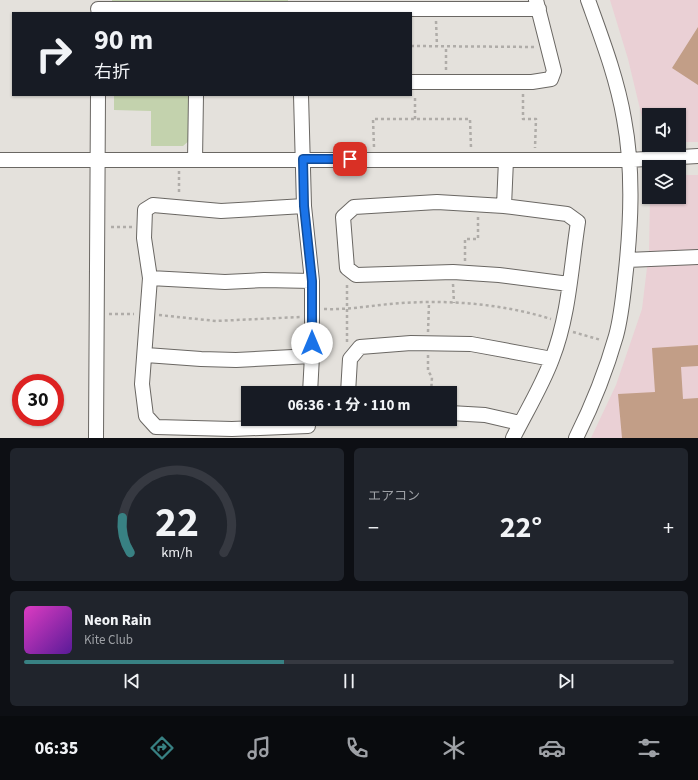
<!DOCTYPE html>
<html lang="ja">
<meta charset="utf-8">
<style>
:root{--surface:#171b24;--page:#20242c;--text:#f1f3f6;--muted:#9ea1a6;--line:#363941;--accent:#388183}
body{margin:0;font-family:"Source Sans 3","Noto Sans JP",sans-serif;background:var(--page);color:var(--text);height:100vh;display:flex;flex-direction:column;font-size:15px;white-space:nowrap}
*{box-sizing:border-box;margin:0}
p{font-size:13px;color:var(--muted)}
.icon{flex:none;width:22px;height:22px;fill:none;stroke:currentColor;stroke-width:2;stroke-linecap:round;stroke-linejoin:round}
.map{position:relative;height:438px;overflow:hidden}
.panel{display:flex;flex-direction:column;gap:10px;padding:10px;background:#0d0f14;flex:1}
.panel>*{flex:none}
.hud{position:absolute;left:12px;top:12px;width:400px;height:84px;border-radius:0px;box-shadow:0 1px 3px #0004;background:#171b24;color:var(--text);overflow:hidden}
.controls{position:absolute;left:642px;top:108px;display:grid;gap:8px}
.controls a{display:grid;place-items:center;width:44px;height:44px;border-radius:0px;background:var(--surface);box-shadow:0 1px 3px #0004;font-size:20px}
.speed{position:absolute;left:12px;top:374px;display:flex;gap:8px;font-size:20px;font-weight:700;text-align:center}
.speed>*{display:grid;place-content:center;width:52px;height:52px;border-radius:50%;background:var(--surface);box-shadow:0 1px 3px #0004;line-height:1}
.speed .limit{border:6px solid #d22;background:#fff;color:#111}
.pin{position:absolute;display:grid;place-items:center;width:34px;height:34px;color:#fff;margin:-17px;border-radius:8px;box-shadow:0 2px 6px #0006}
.me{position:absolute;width:44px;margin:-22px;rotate:0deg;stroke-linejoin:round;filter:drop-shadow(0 0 3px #0008)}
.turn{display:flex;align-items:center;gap:14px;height:84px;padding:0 16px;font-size:18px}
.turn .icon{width:52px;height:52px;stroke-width:2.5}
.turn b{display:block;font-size:28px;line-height:34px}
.big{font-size:30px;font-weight:700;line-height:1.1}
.panel .widget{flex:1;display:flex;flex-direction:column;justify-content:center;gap:6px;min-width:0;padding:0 14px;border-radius:6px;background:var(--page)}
.panel .dial{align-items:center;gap:0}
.dial svg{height:104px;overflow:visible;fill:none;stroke:var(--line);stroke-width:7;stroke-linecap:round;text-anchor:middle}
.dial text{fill:var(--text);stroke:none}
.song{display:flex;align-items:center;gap:12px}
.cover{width:48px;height:48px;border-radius:6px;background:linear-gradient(135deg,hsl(310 70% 55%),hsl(270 70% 35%))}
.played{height:4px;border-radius:2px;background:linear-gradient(90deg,var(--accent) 40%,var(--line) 40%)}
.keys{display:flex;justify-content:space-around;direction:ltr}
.heat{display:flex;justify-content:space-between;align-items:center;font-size:22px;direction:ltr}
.panel .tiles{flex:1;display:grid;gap:10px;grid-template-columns:1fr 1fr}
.widget:last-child{grid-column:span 2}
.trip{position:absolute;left:241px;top:386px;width:216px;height:40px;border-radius:0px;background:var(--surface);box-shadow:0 1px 3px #0004;font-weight:700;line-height:40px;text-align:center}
.tabs{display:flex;height:64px;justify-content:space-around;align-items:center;background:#090b0e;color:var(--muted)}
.tabs .icon{width:28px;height:28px}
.tabs .selected{color:var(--accent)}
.tabs b{font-size:18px;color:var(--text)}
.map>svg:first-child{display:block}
.commercial{fill:#ead0d5}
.green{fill:#c3d2ad}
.building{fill:#c29e87}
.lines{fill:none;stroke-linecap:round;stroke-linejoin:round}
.minor-casing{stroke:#6a6763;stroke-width:16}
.path{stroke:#afaca8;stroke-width:2.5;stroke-dasharray:3 3;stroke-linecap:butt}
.minor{stroke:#fff;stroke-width:14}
.route-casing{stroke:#114b97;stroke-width:10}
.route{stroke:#1a73e8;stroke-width:7}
</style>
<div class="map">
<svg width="698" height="438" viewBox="0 0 698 438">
<rect width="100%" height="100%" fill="#e4e1dc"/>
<path class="commercial" d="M 610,0 L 698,0 L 698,142 L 679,142 L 679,115 L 649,115 L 649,136 L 646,134 L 628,59 Z
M 679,175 L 698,175 L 698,438 L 591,438 L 616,385 L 642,309 L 649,251 L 650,197 L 679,197 Z"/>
<path class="green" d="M 112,0 L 288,0 L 288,4 L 112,4 Z
M 114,95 L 191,95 L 191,139 L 183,146 L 151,146 L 151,111 L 114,110 Z"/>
<path class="building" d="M 698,27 L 698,85 L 672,68 Z
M 698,345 L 698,366 L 681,367 L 683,399 L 698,398 L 698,438 L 622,438 L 618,394 L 655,392 L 652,348 Z"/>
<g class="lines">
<defs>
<path id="minor" d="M 98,9 L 539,9
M 411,82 L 532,82 L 551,79 L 554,71 L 536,0
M 301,95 L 304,206 L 312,281 L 312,356 L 310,393
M 0,160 L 629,160 L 698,156
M 195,160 L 196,95
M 304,206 L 221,211 L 153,205 L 145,210 L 144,238 L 150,278 L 142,384 L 146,416 L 156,427 L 232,429 L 308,426
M 504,206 L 506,160
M 627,260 L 698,257
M 150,278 L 225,282 L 264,280 L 312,281
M 146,355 L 201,359 L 236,360 L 312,356
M 348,393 L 350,359 L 360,347 L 411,343 L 471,344 L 552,359
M 450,413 L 485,415 L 520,423
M 96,438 L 98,95
M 513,438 C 526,412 542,386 552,359 C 569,316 571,267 578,222 L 567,214 L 504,206 L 437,202 L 354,207 L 343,217 L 347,268 L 356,275 L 453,272 L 499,275 L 569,284
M 576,438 C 592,406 606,371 616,336 C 621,318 623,298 625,279 C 631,227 634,172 624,119 C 617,78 602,39 588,0"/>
</defs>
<use href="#minor" class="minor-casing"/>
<path class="path" d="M 436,21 L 437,46
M 411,46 L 536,47
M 446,70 L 446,47
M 523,94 L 523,119 L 536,119 L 535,148
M 415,119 L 415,95
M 374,147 L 373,119 L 470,119 L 471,148
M 179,171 L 179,194
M 111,227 L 132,227
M 465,261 L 465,239 L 478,239 L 478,217
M 453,284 L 454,303
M 347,285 L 347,342
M 324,309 C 347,310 368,306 390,304 C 443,299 500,303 551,319
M 109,314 L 134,314
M 159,315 L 216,321 L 300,317
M 428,332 L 429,303
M 573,332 L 601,340
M 428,355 L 428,371 L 432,377 L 431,393"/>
<use href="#minor" class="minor"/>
</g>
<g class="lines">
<defs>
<path id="route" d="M 312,343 L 312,281 L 304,206 L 303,159 L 350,159"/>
</defs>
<use href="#route" class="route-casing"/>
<use href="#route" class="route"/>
</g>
</svg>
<div class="controls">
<a><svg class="icon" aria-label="sound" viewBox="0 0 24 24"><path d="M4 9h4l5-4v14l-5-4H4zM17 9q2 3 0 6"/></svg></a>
<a><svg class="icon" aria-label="layers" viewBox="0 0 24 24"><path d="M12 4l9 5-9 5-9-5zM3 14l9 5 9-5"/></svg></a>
</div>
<div class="speed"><div class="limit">30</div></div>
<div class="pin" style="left:350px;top:159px;background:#d93025"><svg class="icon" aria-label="arrive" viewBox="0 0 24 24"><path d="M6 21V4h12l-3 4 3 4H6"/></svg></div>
<svg class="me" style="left:312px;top:343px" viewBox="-20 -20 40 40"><circle r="19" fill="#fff"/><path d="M0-13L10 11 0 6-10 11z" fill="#1a73e8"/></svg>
<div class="trip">06:36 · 1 分 · 110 m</div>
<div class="hud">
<div class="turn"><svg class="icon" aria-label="right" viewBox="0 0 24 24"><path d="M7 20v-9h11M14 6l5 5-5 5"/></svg><div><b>90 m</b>右折</div></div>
</div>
</div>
<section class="panel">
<div class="tiles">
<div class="widget dial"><svg viewBox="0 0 100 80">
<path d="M14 69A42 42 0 1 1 86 69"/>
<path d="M14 69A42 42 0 0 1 8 42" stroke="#388183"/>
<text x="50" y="56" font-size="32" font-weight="700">22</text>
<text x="50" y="72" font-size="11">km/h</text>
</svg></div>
<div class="widget"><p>エアコン</p>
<div class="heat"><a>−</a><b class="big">22°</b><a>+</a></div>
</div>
<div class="widget">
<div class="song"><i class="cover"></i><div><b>Neon Rain</b><p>Kite Club</p></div></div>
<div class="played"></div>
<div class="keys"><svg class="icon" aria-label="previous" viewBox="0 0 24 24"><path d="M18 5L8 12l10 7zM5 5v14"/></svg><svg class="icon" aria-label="pause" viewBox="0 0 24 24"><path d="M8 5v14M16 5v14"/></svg><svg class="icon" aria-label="next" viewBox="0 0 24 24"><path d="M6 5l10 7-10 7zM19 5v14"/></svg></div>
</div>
</div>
</section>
<nav class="tabs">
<b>06:35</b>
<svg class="icon selected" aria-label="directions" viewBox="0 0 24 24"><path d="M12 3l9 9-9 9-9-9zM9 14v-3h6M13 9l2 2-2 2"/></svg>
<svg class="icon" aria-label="music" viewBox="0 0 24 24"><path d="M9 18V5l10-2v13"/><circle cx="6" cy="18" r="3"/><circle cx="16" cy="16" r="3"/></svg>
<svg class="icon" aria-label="phone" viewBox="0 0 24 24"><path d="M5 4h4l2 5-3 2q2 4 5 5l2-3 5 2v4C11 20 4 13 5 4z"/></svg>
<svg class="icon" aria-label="climate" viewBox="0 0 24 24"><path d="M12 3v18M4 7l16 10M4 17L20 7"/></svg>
<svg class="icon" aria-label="car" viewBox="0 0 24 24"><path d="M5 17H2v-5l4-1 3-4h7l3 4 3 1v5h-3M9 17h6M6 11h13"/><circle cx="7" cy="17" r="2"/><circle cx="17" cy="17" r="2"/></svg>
<svg class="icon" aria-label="filters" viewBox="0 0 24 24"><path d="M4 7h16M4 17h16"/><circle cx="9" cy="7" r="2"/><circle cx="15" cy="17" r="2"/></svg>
</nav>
